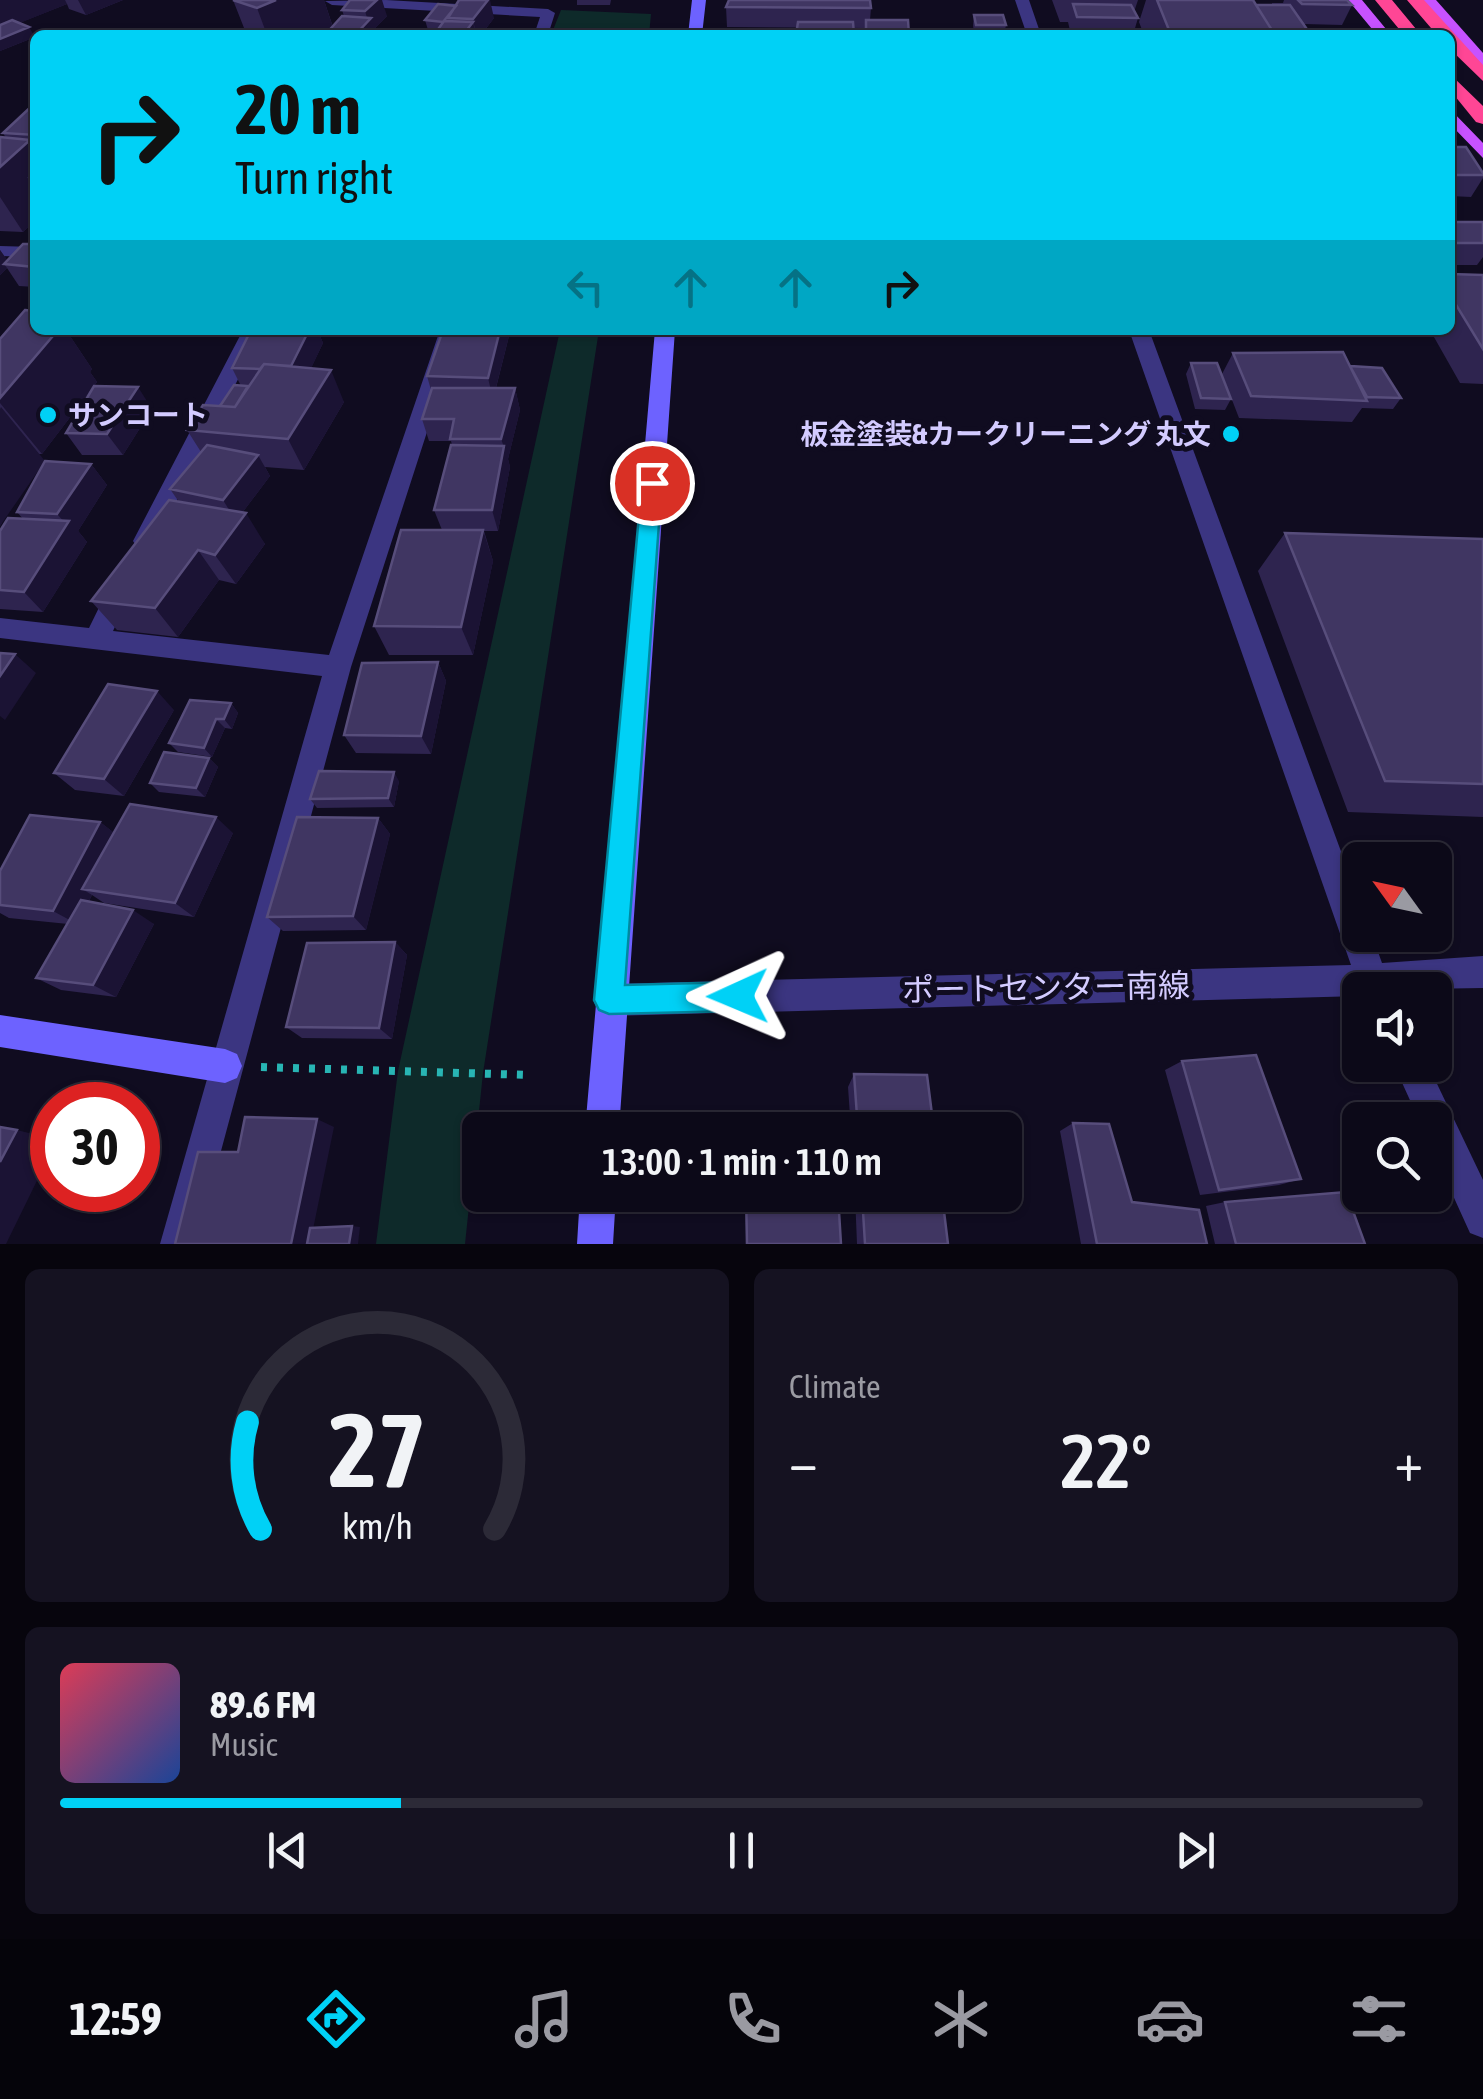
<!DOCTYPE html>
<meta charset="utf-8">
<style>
:root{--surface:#0c0918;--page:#151221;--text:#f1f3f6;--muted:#9a9aa2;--line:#2c2a37;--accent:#00d1f6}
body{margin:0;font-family:"Asap Condensed","Noto Sans JP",sans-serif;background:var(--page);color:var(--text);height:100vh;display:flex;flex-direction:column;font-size:38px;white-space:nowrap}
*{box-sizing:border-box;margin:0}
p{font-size:32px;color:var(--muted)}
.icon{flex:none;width:55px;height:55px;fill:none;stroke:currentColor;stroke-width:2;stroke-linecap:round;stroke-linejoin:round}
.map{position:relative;height:1244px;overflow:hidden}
.sheet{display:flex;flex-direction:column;gap:25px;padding:25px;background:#07050d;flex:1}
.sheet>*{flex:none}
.top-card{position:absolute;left:30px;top:30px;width:1425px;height:305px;border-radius:15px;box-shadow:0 2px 8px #0004,0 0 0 2px var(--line);background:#00d1f6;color:#111;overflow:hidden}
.needle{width:65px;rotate:303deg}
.fabs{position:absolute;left:1342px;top:842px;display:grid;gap:20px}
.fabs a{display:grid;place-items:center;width:110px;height:110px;border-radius:15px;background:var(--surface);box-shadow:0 2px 8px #0004,0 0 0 2px var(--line);font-size:50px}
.speed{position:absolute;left:30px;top:1082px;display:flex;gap:20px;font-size:50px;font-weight:700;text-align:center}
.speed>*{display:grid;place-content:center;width:130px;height:130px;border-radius:50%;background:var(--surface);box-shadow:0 2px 8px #0004,0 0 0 2px var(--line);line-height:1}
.speed .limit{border:15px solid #d22;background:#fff;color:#111}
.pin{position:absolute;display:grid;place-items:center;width:85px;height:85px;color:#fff;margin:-42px;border:5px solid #fff;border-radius:50%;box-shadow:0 2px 10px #0007}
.me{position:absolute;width:110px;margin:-55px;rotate:269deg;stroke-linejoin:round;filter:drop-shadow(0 0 8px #0008)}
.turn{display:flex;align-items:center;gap:35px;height:210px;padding:0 40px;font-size:45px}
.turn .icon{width:130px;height:130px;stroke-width:2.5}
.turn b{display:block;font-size:70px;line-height:85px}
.lanes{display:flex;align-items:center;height:95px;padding:0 40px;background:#0003;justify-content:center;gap:50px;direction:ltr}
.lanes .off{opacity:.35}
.big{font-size:75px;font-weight:600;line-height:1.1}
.sheet .tile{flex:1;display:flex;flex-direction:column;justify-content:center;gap:15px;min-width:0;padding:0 35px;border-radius:15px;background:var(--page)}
.sheet .dial{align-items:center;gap:0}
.dial svg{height:260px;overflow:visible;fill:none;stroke:var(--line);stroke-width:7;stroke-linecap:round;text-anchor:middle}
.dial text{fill:var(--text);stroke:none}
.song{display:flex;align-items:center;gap:30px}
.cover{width:120px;height:120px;border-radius:15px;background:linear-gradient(135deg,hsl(350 70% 55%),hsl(220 70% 35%))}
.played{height:10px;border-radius:5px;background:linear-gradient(90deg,var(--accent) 25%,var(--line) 25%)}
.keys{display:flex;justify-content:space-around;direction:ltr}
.heat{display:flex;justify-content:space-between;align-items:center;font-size:55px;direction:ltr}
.sheet .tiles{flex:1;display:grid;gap:25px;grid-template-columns:1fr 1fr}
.tile:last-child{grid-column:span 2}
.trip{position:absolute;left:462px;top:1112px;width:560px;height:100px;border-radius:15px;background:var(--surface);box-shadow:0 2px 8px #0004,0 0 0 2px var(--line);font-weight:600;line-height:100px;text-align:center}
.dock{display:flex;height:160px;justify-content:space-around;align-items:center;background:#05040a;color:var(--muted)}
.dock .icon{width:70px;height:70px}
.dock .on{color:var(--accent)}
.dock b{font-size:45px;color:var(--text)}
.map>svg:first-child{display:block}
.green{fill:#0e2a2a}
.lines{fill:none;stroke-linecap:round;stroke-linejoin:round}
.path{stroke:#28b5b4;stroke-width:8;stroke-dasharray:6 10;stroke-linecap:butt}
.street{fill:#3b3581;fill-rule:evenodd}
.secondary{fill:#6d62ff;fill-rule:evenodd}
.primary{fill:#c752ff;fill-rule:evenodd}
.highway{fill:#ff4695;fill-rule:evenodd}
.wall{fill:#2e244f}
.shaded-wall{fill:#1b1334}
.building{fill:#403662;stroke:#574d7b;stroke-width:2.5}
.route{fill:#00d1f6;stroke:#0088a0;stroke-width:2.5}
.poi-dot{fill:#00d1f6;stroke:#100c20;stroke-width:4}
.labels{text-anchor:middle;stroke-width:10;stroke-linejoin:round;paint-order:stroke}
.poi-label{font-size:28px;font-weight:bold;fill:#d3cbff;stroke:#100c20;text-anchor:start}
.near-street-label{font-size:32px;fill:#d3cbff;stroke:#100c20}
</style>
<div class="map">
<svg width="1483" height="1244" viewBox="0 0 1483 1244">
<rect width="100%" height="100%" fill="#100c20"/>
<path class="green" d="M 561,10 L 651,14 L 649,35 L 551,35 Z
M 560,330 L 599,330 L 483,1073 L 465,1244 L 376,1244 L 398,1071 Z"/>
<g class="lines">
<path class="path" d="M 261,1067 L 530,1075"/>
<path class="street" d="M 386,0 L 548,9 L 555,13 L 548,35 L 534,35 L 540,17 L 332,5 L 325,1 Z
M 1015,0 L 1029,0 L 1041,35 L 1027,35 Z
M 0,246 L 35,247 L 35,257 L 0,256 Z
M 243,330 L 263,330 L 153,547 L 137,547 L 133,541 Z
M 440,330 L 460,330 L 351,667 L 196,1244 L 160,1244 L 322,676 L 0,638 L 0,618 L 89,628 L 111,583 L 129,583 L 132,590 L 113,631 L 329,655 Z
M 1129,330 L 1149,330 L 1360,903 L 1360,935 L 1372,935 L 1382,963 L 1483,956 L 1483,988 L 1360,990 L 1360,996 L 609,1016 L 598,1011 L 593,1000 L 598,989 L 609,984 L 1351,965 Z
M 1394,1065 L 1428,1065 L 1483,1180 L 1483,1238 L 1470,1233 L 1435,1156 L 1435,1120 L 1419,1120 Z"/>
<path class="secondary" d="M 692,0 L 706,0 L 702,35 L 688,35 Z
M 655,330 L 675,330 L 619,1130 L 585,1130 Z
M 0,1015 L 225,1049 L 237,1054 L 242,1066 L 237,1078 L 225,1083 L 0,1047 Z
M 580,1195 L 616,1195 L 613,1244 L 577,1244 Z"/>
<path class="primary" d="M 1348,0 L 1362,0 L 1391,35 L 1377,35 Z
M 1422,0 L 1436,0 L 1483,53 L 1483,66 Z
M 1450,109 L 1483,143 L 1483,158 L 1450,124 Z"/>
<path class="highway" d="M 1375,0 L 1392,0 L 1421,35 L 1404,35 Z
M 1407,0 L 1424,0 L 1483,65 L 1483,81 L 1450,49 L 1450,35 L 1437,35 Z
M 1450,74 L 1483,106 L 1483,124 L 1476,122 L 1450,90 Z"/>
</g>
<path class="wall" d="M 0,0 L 123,0 L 86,15 L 69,9 L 67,4 L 19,23 L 35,37 L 0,51 Z
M 233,0 L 324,0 L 333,27 L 344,16 L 342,10 L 350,0 L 387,16 L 374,29 L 376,35 L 238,35 L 246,33 Z
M 577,0 L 611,0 L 610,5 L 577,5 Z
M 1052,0 L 1138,0 L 1134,12 L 1138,18 L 1133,35 L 1071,35 L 1068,22 L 1060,22 Z
M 1146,0 L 1253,0 L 1256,5 L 1272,5 L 1272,3 L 1283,3 L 1284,0 L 1347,0 L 1352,5 L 1342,25 L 1304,24 L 1311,35 L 1144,35 L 1139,22 Z
M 456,6 L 494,18 L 481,35 L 434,35 L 437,31 L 428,30 L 425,20 Z
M 726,7 L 871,8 L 870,20 L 909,35 L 864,35 L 865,28 L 727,27 Z
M 974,15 L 1006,25 L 1004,35 L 974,35 L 973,25 Z
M 35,103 L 35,221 L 23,232 L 0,231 L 0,137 L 6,138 L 3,133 Z
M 1450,147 L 1483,173 L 1483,178 L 1471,197 L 1450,196 Z
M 1450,222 L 1483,222 L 1483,257 L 1477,265 L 1450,265 Z
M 35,244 L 35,287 L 19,286 L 7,268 L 0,275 L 0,250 L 7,260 Z
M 1450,274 L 1483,275 L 1483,384 L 1460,383 L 1430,330 L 1450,330 Z
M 35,330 L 66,330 L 92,369 L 90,372 L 97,382 L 42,454 L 39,454 L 0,526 L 0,339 Z
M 320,336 L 323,343 L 311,368 L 344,402 L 304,470 L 265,467 L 270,476 L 242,513 L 265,544 L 236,584 L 219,580 L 178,637 L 117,630 L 91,601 L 179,502 L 170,489 L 201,452 L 187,430 L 220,406 L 241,386 L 232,368 Z
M 509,336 L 496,388 L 515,388 L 520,410 L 508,459 L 510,467 L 498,531 L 484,531 L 493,561 L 473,655 L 389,655 L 374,626 L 442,530 L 434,510 L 452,445 L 451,441 L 429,441 L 422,419 L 431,390 L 427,376 Z
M 1233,353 L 1350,366 L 1401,398 L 1393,409 L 1362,408 L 1352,422 L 1239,418 L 1222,374 Z
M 1191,363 L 1231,399 L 1225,410 L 1195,409 L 1186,374 Z
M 152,409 L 123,455 L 82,455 L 66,433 Z
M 91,464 L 107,485 L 78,531 L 87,542 L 43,612 L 0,609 L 0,531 L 23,519 L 17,512 Z
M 1285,533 L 1483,539 L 1483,817 L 1348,812 L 1258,571 Z
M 438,662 L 446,681 L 431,754 L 356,753 L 344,735 Z
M 231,703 L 238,713 L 232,729 L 225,728 L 212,757 L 178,752 L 169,743 Z
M 174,710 L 124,796 L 75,790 L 54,773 Z
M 209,758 L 218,767 L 205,797 L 159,792 L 150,783 Z
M 399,781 L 394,807 L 317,808 L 310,799 Z
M 378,818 L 390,834 L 366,930 L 283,931 L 267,917 Z
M 100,822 L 114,833 L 233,833 L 194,917 L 104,903 L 92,895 L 89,901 L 154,924 L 116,997 L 61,990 L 36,978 L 68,924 L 9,918 L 0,913 L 0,871 Z
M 395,942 L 407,955 L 392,1039 L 302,1038 L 286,1027 Z
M 1182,1061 L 1301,1179 L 1279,1185 L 1200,1195 L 1165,1070 Z
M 854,1074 L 934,1130 L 851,1130 L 848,1087 Z
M 1073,1123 L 1132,1202 L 1207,1244 L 1081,1244 L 1060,1131 Z
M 855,1195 L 942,1195 L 948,1244 L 857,1244 Z
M 1225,1202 L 1365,1244 L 1215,1244 L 1206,1206 Z"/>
<path class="shaded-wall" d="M 0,0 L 65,0 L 67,4 L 0,31 Z
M 78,0 L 123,0 L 86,15 Z
M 276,0 L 324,0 L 334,31 L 326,35 L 267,35 L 257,8 Z
M 377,0 L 382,0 L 387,16 L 374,29 L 376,35 L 355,35 L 368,21 L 365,11 Z
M 488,0 L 490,0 L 494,18 L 481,35 L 476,35 L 473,19 Z
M 473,22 L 476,35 L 463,35 Z
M 29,27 L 35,37 L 0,51 L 0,39 Z
M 30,140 L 35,148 L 35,177 L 27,177 L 35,190 L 35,221 L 23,232 L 0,197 L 0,167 Z
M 0,250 L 10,264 L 4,264 L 7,268 L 0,275 Z
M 49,330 L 66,330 L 92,369 L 90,372 L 97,382 L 42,454 L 0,403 L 0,398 Z
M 309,330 L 322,330 L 320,336 L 323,343 L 300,392 L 289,370 Z
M 498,330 L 508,330 L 509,336 L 493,399 L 488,378 Z
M 331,370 L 344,402 L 304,470 L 288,439 Z
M 138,387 L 152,409 L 123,455 L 107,434 Z
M 515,388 L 520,410 L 508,459 L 510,467 L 498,531 L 492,510 L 504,447 L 501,439 Z
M 1,407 L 45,461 L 0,526 L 0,409 Z
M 258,455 L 270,476 L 236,521 L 223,500 Z
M 91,464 L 107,485 L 78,531 L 87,542 L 43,612 L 24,592 L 67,525 L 57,514 Z
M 246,513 L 265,544 L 236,584 L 215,555 Z
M 483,530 L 493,561 L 473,655 L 461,627 Z
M 198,550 L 219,580 L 178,637 L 155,608 Z
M 15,654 L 36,673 L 5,720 L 0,716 L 0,676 Z
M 438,662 L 446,681 L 431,754 L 421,736 Z
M 157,691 L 174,710 L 124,796 L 104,779 Z
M 231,703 L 238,713 L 232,729 L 224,719 Z
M 216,719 L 225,728 L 212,757 L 204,748 Z
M 209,758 L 218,767 L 205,797 L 196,788 Z
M 394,772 L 399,781 L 394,807 L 388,798 Z
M 216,817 L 233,833 L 194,917 L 175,903 Z
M 378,818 L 390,834 L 366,930 L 353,916 Z
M 100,822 L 121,838 L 82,889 L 92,895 L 77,924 L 53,911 Z
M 133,910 L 154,924 L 116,997 L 93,985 Z
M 395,942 L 407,955 L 392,1039 L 379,1028 Z
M 317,1119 L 334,1127 L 310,1244 L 291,1244 Z
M 17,1130 L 52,1139 L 52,1150 L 6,1244 L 0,1244 L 0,1162 Z
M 352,1226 L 360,1227 L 358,1244 L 349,1244 Z"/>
<path class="building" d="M 233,0 L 276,0 L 257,8 Z
M 350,0 L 377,0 L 365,11 L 342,10 Z
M 459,0 L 488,0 L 473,19 L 448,18 Z
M 729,0 L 870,0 L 871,8 L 726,7 Z
M 1157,0 L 1253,0 L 1275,35 L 1171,35 Z
M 1298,0 L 1347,0 L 1352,5 L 1302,4 Z
M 438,4 L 456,6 L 443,22 L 425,20 Z
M 1073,4 L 1131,5 L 1138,18 L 1077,17 Z
M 1256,5 L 1290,5 L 1311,35 L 1275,35 Z
M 974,15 L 1003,15 L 1006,25 L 976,25 Z
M 342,16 L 371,18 L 355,35 L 325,35 Z
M 12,20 L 29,27 L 0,39 L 0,25 Z
M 866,20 L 908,20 L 909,35 L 866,35 Z
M 444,21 L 473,22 L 463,35 L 434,35 Z
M 798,22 L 853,22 L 854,35 L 796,35 Z
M 35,103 L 35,135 L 3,133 Z
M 0,137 L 30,140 L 0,167 Z
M 1450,147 L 1466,147 L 1483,173 L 1483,175 L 1450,175 Z
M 1450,222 L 1483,222 L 1483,243 L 1450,243 Z
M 23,244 L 35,244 L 35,267 L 4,264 Z
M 1450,274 L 1483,275 L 1483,349 L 1450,295 Z
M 25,310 L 35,311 L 35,330 L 58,330 L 0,398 L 0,339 Z
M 251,330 L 309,330 L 291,366 L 264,364 L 260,369 L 232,368 Z
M 443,330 L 500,330 L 488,378 L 427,376 Z
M 1343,352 L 1367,401 L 1251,396 L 1233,353 Z
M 1191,363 L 1217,363 L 1231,399 L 1201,398 Z
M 264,364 L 331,370 L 288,439 L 187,430 L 203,405 L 235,407 Z
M 1350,366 L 1382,368 L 1401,398 L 1367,397 Z
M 234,385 L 248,386 L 235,407 L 220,406 Z
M 94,386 L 138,387 L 107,434 L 66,433 Z
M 432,388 L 515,388 L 501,439 L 450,439 L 454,419 L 422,419 Z
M 207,445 L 258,455 L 223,500 L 170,489 Z
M 451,445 L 504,446 L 492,510 L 434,510 Z
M 45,461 L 91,464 L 57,514 L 17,512 Z
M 169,500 L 246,513 L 215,555 L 198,550 L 155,608 L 91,601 Z
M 8,518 L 69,521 L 24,592 L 0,590 L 0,531 Z
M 401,530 L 483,530 L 461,627 L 374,626 Z
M 1285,533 L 1483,539 L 1483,784 L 1385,781 Z
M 0,653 L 15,654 L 0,676 Z
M 438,662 L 421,736 L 344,735 L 362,663 Z
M 108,684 L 157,691 L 104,779 L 54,773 Z
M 190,700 L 231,703 L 224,719 L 216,719 L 204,748 L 169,743 Z
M 164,752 L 209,758 L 196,788 L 150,783 Z
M 319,771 L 394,772 L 388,798 L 310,799 Z
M 130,804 L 216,817 L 175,903 L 82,889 Z
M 30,815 L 100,822 L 53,911 L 0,905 L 0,871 Z
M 297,817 L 378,818 L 353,916 L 267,917 Z
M 81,900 L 133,910 L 93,985 L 36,978 Z
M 395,942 L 379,1028 L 286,1027 L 307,943 Z
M 1256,1055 L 1301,1179 L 1219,1190 L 1182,1061 Z
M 854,1074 L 927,1075 L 934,1130 L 858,1130 Z
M 245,1117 L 317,1119 L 291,1244 L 175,1244 L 198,1152 L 238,1152 Z
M 1073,1123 L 1109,1124 L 1132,1202 L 1199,1210 L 1207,1244 L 1097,1244 Z
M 833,1126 L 833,1130 L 746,1130 L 746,1129 Z
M 0,1127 L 17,1130 L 0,1162 Z
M 1346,1192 L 1365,1244 L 1236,1244 L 1225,1202 Z
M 746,1195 L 838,1195 L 841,1244 L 747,1244 Z
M 862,1195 L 942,1195 L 948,1244 L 865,1244 Z
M 352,1226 L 349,1244 L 307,1244 L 310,1228 Z"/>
<path class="route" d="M 652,476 L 662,483 L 625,985 L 738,982 L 748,986 L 753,996 L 748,1007 L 738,1011 L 609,1014 L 599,1010 L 594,1000 L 642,483 Z"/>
<g class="poi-dot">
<circle cx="48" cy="415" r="10"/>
<circle cx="1231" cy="434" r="10"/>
</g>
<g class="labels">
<g class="poi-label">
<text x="68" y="425">サンコート</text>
<text x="1211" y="444" text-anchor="end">板金塗装&amp;カークリーニング 丸文</text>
</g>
<g class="near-street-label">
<text transform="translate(1046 988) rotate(-1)" y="11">ポートセンター南線</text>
</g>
</g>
</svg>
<div class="fabs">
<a><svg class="needle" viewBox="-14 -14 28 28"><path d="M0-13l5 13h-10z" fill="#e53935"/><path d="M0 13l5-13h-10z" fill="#9a9aa2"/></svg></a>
<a><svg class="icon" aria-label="sound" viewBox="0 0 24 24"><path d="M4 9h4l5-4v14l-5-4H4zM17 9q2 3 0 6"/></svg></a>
<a><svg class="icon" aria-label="search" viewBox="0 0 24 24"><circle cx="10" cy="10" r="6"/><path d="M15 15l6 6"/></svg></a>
</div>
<div class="speed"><div class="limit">30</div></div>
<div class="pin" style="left:652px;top:483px;background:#d93025"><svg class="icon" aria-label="arrive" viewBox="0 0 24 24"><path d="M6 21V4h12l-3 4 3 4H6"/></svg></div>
<svg class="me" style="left:738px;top:996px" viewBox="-20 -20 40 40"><path d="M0-17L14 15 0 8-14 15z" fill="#00d1f6" stroke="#fff" stroke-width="4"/></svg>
<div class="trip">13:00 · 1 min · 110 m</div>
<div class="top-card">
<div class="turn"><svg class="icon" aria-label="right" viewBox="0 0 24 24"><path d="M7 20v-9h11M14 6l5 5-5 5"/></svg><div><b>20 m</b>Turn right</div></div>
<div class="lanes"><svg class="icon off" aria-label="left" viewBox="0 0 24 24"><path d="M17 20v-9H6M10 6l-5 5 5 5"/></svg><svg class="icon off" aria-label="ahead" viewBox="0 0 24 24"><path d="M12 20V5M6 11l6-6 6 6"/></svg><svg class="icon off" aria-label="ahead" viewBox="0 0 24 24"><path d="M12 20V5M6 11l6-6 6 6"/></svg><svg class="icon" aria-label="right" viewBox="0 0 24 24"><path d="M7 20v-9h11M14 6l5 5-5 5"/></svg></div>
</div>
</div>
<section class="sheet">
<div class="tiles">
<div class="tile dial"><svg viewBox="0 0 100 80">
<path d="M14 69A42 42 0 1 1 86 69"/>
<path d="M14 69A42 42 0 0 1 10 36" stroke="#00d1f6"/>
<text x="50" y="56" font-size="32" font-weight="700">27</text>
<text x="50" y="72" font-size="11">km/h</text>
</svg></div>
<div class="tile"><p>Climate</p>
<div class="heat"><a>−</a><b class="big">22°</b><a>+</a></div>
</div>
<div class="tile">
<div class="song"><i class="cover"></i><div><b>89.6 FM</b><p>Music</p></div></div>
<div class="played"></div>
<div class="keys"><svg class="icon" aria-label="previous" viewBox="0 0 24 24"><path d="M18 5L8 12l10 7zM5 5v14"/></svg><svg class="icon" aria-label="pause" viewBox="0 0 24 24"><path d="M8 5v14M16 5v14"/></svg><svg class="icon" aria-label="next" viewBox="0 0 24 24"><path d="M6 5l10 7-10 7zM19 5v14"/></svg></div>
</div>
</div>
</section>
<nav class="dock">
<b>12:59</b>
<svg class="icon on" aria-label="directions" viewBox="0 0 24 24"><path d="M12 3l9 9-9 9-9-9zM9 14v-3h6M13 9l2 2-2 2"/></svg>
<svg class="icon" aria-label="music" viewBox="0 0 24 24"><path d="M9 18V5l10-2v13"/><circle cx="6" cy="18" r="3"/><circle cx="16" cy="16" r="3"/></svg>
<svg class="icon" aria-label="phone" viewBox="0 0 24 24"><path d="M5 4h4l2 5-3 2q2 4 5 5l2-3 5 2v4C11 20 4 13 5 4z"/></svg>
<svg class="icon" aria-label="climate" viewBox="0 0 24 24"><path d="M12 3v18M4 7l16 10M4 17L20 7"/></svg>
<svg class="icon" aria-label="car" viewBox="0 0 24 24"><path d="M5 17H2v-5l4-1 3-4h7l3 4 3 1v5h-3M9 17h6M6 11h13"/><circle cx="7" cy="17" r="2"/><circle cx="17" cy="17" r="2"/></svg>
<svg class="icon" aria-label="filters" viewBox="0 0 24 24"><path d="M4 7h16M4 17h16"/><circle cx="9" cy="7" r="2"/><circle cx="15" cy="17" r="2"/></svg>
</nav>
